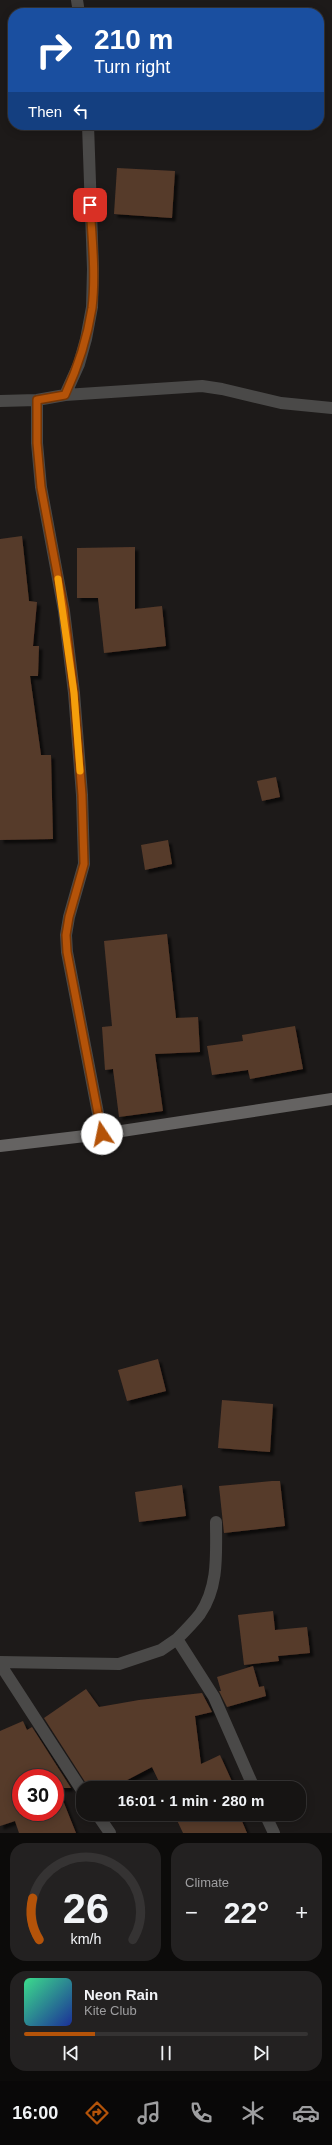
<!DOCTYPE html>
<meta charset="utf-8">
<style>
:root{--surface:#161413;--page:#232121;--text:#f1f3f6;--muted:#9e9ea0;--line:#353333;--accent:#b45309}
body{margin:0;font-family:Helvetica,sans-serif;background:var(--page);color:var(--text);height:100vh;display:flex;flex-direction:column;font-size:15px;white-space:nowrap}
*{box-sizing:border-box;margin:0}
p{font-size:13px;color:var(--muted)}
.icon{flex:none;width:22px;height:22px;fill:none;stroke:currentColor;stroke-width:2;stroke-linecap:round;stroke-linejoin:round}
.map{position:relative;height:1833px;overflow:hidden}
.panel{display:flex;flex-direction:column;gap:10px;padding:10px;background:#0c0b0a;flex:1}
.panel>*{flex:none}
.guide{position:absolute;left:8px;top:8px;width:316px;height:122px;border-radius:16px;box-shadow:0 2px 10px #0003,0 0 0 1px var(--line);background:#1a4fa0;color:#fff;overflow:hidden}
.speed{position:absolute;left:12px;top:1769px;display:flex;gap:8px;font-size:20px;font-weight:700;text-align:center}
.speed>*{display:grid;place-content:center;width:52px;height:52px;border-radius:50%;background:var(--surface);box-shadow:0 2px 10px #0003,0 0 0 1px var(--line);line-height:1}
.speed .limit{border:6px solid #d22;background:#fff;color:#111}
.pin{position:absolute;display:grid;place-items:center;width:34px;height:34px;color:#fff;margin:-17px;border-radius:8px;box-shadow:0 2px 6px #0006}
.me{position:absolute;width:44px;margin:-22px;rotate:349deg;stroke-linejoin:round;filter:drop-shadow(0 0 3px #0008)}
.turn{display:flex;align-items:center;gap:14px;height:84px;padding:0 20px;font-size:18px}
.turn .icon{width:52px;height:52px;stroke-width:2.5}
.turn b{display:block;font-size:28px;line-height:34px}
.then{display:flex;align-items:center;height:38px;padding:0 20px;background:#0003;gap:8px;font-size:15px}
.big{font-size:30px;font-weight:600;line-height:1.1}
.panel .card{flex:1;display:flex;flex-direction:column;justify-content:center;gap:6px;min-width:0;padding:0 14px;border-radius:16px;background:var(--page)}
.panel .dial{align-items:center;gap:0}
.dial svg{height:104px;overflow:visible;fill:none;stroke:var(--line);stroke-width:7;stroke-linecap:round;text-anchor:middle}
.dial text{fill:var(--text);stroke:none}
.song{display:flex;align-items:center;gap:12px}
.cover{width:48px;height:48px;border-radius:6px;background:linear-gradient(135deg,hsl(150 70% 55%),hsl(230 70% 35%))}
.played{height:4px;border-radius:2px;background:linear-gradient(90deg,var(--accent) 25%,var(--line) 25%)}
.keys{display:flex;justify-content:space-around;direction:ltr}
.heat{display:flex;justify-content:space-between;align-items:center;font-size:22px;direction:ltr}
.panel .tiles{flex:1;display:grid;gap:10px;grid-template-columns:1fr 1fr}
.card:last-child{grid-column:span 2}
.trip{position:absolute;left:76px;top:1781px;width:230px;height:40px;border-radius:16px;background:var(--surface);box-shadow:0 2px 10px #0003,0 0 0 1px var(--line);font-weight:600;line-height:40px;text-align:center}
.tabs{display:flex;height:64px;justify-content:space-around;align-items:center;background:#090808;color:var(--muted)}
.tabs .icon{width:28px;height:28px}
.tabs .current{color:var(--accent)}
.tabs b{font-size:18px;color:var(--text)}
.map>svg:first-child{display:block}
.building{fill:#573a2a;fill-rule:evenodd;filter:url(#shadow)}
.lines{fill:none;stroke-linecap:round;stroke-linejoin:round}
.street{stroke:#4a4948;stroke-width:12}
.secondary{stroke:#656362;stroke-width:12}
.route-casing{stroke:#753606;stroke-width:10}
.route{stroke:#b45309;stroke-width:7}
.slow{stroke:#f59e0b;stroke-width:7}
</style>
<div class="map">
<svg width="332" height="1833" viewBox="0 0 332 1833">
<defs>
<filter id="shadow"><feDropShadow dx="3.5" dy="3.5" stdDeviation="1" flood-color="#0009"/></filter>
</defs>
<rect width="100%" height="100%" fill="#1d1a19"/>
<path class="building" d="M 117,168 L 175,171 L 172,218 L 114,214 Z
M 22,536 L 29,601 L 37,602 L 33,646 L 39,646 L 38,676 L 30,676 L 41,755 L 51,755 L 53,839 L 0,840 L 0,539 Z
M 135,547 L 135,609 L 162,606 L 166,646 L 104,653 L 98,598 L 77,598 L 77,548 Z
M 276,777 L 280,797 L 262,801 L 257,781 Z
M 168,840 L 172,864 L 145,870 L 141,845 Z
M 167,934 L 176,1018 L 198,1017 L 200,1052 L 155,1054 L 163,1111 L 119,1117 L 113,1069 L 105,1070 L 102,1027 L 112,1026 L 104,941 Z
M 295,1026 L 303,1069 L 250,1079 L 248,1070 L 212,1075 L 207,1046 L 243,1041 L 242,1035 Z
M 158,1359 L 166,1391 L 127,1401 L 118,1370 Z
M 222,1400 L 273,1404 L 270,1452 L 218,1448 Z
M 272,1481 L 280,1481 L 285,1526 L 224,1533 L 219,1486 Z
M 182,1485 L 186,1516 L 139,1522 L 135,1492 Z
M 273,1611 L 275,1630 L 307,1627 L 310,1653 L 278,1656 L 279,1661 L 244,1665 L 238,1615 Z
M 253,1666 L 259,1687 L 264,1686 L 266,1696 L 227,1707 L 219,1691 L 221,1691 L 217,1677 Z
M 86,1689 L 99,1707 L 139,1700 L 202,1693 L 212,1712 L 195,1716 L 201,1764 L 220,1755 L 235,1788 L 162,1788 L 152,1767 L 112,1788 L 89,1788 L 44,1718 Z
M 23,1721 L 27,1730 L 32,1727 L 71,1788 L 58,1788 L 76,1833 L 19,1833 L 15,1821 L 0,1826 L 0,1731 ZM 21,1778 L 55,1778 L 55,1812 L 21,1812 Z
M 174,1814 L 239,1814 L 247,1833 L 183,1833 Z"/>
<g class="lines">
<path class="street" d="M 77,0 L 79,13
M 65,395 L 79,364 L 86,339 L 92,307 L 93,269 L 88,125
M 37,400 L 37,443 L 41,487 L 64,611 L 74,693 L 82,795 L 84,864 L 69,917 L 66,935 L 67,952 L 102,1134
M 0,401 L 37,400 L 65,395 L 202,386 L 222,389 L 281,403 L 332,408
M 177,1639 C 185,1631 193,1623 200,1614 C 219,1586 216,1554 216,1522
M 0,1662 L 119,1664 L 161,1650 L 177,1639 L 214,1697 L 254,1788
M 0,1664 L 83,1792
M 97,1814 L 110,1833
M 265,1814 L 274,1833"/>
<path class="secondary" d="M 0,1146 L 102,1134 L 332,1099"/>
</g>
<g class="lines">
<defs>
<path id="route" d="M 90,205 C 92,238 96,275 92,308 C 87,340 78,367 65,395 L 37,400 L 37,443 L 41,487 L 64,610 L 74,693 L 82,795 L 84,864 L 69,917 L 66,935 L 67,952 L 102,1134"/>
</defs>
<use href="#route" class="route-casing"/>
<use href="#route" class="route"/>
<path class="slow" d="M 58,579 L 74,693 L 80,771"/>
</g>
</svg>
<div class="speed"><div class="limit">30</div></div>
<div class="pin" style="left:90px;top:205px;background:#d93025"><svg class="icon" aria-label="arrive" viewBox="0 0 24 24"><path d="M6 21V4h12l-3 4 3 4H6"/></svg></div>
<svg class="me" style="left:102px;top:1134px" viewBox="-20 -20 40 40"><circle r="19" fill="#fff"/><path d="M0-13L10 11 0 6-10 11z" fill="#b45309"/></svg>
<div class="trip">16:01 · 1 min · 280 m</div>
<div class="guide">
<div class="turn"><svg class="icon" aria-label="right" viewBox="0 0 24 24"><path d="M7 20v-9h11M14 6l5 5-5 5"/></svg><div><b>210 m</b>Turn right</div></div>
<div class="then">Then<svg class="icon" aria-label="left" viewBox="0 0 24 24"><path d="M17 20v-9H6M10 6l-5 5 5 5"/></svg></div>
</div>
</div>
<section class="panel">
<div class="tiles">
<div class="card dial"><svg viewBox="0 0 100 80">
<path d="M14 69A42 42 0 1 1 86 69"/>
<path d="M14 69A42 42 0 0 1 9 37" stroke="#b45309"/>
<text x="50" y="56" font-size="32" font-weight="700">26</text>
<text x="50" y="72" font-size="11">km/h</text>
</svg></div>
<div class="card"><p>Climate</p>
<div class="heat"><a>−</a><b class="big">22°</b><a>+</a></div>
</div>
<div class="card">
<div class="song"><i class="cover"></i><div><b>Neon Rain</b><p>Kite Club</p></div></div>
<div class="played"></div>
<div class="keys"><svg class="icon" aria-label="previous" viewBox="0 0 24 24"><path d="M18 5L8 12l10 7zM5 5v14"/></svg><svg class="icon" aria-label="pause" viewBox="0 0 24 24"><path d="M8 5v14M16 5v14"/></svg><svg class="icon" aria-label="next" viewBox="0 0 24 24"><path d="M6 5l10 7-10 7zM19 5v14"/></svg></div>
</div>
</div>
</section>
<nav class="tabs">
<b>16:00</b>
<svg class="icon current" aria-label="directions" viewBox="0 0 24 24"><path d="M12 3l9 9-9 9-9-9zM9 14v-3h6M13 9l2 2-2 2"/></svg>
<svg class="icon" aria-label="music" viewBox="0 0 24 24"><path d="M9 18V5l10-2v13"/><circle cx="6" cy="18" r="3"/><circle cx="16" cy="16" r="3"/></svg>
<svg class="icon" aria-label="phone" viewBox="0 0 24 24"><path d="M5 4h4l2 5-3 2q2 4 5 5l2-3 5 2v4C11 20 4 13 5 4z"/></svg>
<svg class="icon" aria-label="climate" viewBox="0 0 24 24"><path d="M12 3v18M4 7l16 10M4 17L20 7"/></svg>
<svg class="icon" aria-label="car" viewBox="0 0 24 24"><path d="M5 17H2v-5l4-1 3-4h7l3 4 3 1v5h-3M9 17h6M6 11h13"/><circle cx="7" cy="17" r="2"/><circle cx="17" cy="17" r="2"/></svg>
</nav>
